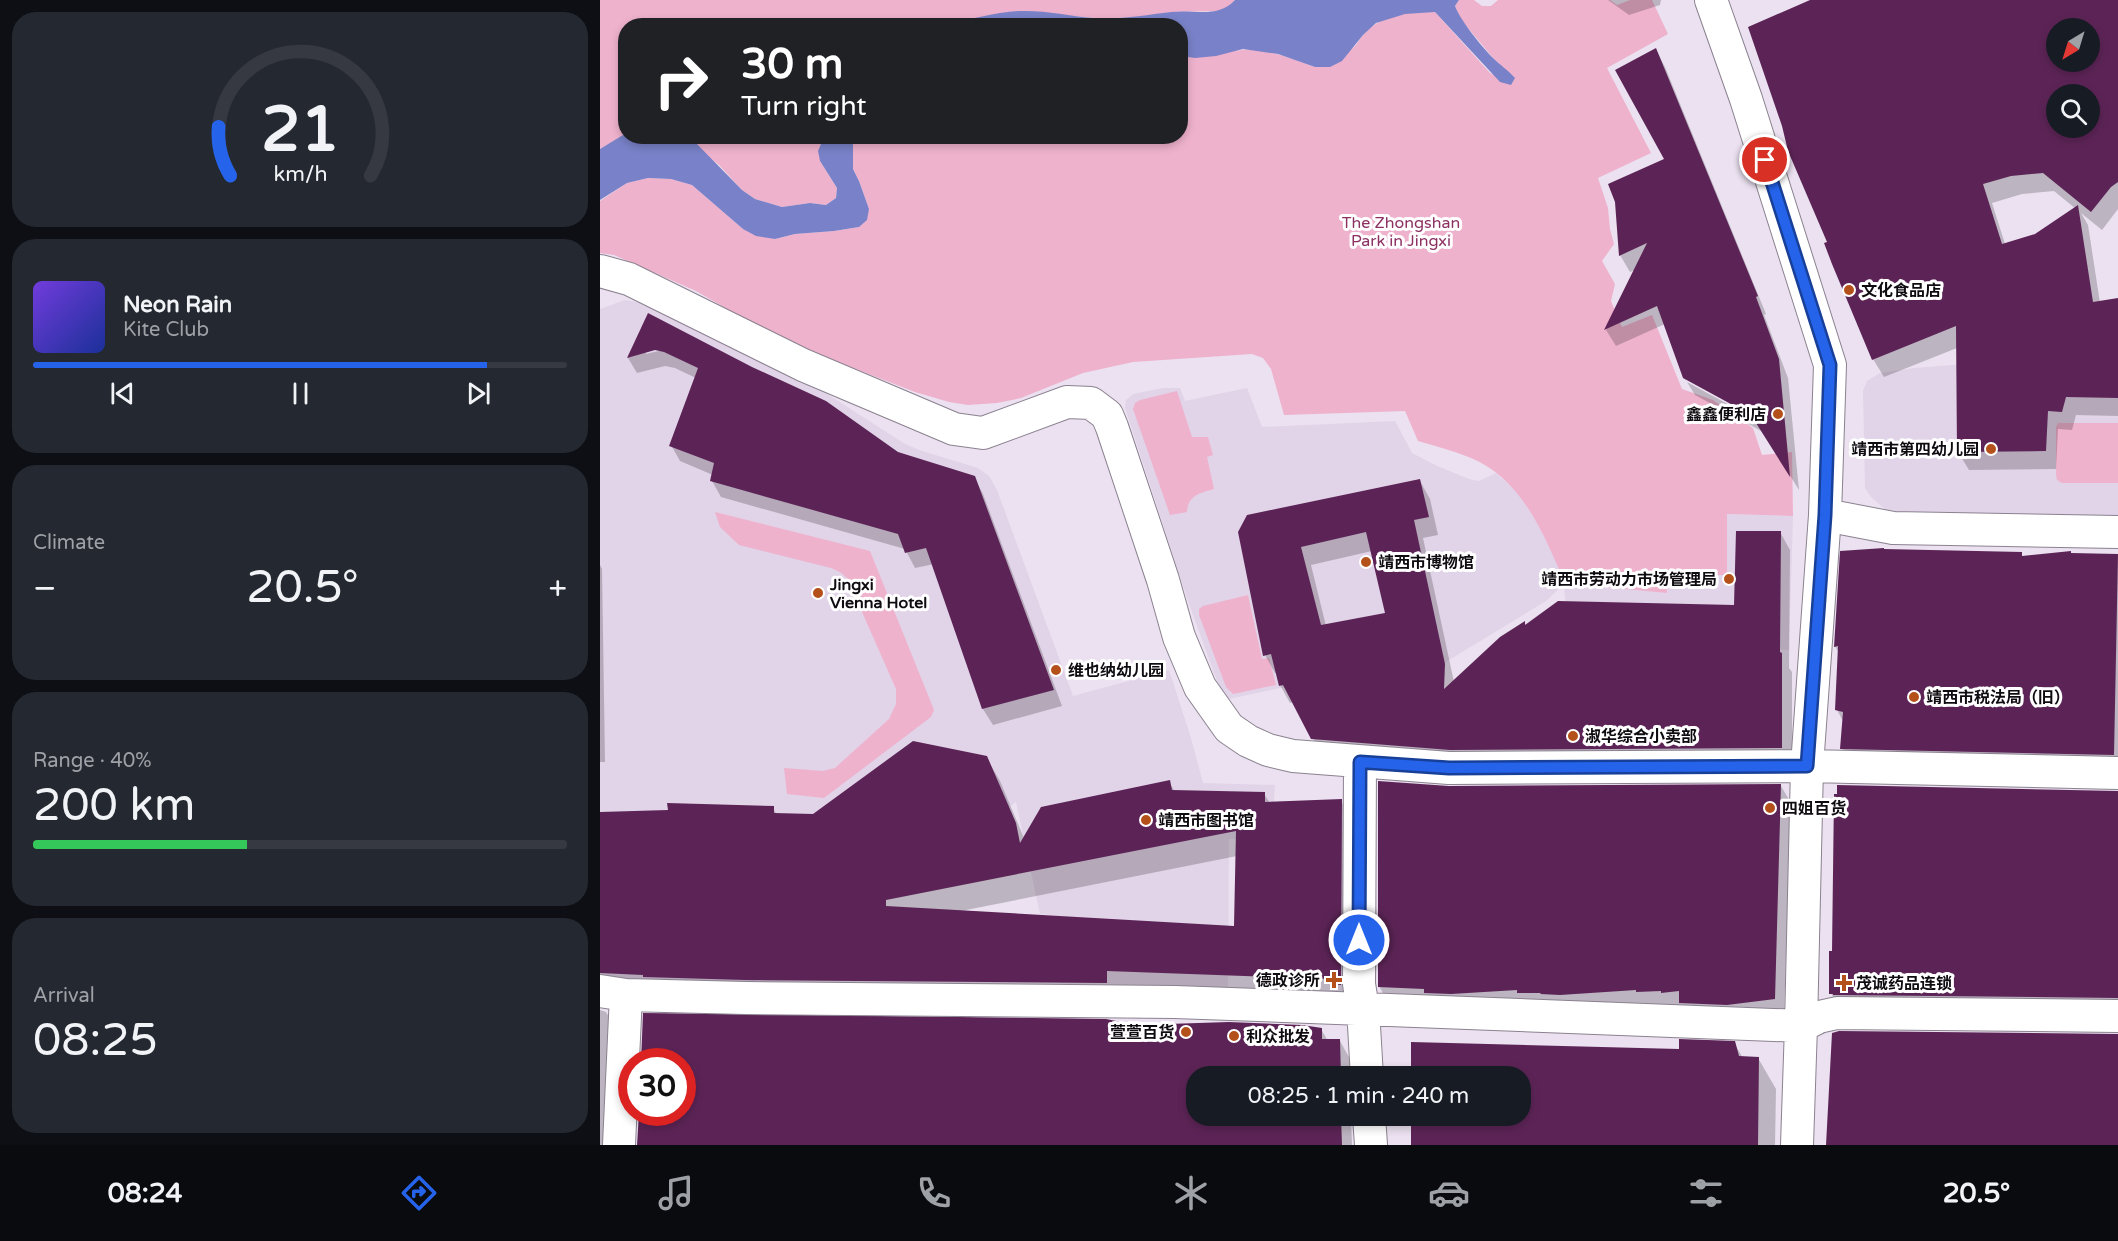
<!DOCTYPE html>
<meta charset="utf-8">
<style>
:root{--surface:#171b24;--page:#242831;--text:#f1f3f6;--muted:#9ea1a6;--line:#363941;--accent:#2563eb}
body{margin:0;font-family:"Varela Round","Noto Sans SC",sans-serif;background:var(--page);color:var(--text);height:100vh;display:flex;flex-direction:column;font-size:22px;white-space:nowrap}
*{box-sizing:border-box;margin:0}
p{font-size:20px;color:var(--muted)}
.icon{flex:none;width:33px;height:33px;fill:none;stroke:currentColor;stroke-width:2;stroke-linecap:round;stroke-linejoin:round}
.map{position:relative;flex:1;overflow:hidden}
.details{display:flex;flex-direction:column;gap:12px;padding:12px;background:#0d0f14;width:600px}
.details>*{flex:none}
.banner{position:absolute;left:18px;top:18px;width:570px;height:126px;border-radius:24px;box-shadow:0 3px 9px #0003;background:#202124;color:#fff;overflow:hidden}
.needle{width:39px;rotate:218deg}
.controls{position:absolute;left:1446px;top:18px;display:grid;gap:12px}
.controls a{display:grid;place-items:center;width:54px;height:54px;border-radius:50%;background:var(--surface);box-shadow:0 3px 9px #0003;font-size:30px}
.speed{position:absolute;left:18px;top:1048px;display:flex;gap:12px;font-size:30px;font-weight:700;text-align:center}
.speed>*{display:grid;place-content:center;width:78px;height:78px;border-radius:50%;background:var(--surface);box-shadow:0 3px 9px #0003;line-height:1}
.speed .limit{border:9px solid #d22;background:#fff;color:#111}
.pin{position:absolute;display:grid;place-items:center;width:51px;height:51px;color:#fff;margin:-26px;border:3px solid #fff;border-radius:50%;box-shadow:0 2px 6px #0007}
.me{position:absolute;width:66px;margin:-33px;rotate:0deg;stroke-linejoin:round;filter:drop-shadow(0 0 4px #0008)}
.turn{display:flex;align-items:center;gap:21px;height:126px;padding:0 24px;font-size:27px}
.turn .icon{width:78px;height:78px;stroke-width:2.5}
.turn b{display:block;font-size:42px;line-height:51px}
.big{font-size:45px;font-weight:600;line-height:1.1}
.details .widget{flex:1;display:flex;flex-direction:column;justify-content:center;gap:9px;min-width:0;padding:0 21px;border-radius:24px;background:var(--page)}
.details .dial{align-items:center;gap:0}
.dial svg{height:156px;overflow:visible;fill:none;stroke:var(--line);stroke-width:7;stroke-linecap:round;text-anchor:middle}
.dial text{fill:var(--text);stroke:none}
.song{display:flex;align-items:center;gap:18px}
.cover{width:72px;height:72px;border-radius:9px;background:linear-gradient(135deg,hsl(260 70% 55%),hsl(230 70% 35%))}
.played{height:6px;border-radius:3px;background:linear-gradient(90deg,var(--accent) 85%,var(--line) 85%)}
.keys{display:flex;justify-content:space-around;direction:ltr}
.heat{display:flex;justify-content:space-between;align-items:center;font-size:33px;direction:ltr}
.charge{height:9px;border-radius:4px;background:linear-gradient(90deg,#34c759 40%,var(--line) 0)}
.trip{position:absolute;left:586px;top:1066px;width:345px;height:60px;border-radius:24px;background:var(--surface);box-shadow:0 3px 9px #0003;font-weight:600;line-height:60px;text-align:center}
.dock{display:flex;height:96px;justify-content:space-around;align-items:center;background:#090b0e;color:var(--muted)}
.dock .icon{width:42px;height:42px}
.dock .selected{color:var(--accent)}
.dock b{font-size:27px;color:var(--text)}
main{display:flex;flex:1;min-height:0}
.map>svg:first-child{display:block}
.built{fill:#e1d3e8}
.green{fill:#efb2cd}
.water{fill:#7982c8}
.shadow{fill:#0003;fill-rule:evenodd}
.building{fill:#5c2456;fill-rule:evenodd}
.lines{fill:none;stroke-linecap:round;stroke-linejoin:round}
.street-casing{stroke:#8b8290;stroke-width:34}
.street{stroke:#fff;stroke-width:32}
.route-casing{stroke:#184099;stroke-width:15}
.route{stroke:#2563eb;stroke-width:10}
.poi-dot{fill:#b4511b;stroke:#fff;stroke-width:2}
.labels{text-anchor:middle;stroke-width:6;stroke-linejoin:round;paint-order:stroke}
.park-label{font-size:16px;fill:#8c3062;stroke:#fff}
.poi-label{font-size:16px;font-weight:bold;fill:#0f0c11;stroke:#fff;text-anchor:start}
</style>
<main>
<section class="details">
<div class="widget dial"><svg viewBox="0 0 100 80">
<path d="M14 69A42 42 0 1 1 86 69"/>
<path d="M14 69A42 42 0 0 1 8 44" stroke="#2563eb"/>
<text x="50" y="56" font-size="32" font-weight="700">21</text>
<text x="50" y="72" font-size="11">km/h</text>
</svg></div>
<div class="widget">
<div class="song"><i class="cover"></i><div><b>Neon Rain</b><p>Kite Club</p></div></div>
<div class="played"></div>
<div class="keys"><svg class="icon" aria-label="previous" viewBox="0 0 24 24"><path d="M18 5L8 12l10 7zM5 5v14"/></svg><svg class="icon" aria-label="pause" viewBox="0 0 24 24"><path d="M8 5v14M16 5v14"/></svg><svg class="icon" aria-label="next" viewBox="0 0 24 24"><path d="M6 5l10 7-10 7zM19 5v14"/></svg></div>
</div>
<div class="widget"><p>Climate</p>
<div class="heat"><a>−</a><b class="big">20.5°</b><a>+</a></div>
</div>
<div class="widget"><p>Range · 40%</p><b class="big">200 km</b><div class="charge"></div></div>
<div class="widget"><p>Arrival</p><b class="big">08:25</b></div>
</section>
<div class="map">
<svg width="1518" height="1145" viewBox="0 0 1518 1145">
<rect width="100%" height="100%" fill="#ebe1f0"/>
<path class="built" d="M 25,300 L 46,304 L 224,392 L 305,444 L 322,451 L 378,468 L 389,476 L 397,490 L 473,696 L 569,670 L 591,738 L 603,783 L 675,785 L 671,841 L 629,839 L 628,987 L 459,983 L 459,916 L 440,914 L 416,802 L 254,914 L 155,918 L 156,983 L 0,981 L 0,309 Z
M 1518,360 L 1518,517 L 1305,516 L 1287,511 L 1271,497 L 1265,488 L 1263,391 L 1267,381 L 1280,373 L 1315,368 L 1404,361 Z
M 563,388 L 580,388 L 585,401 L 647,388 L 662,427 L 795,421 L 812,453 L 837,466 L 869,479 L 879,481 L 896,473 L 918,493 L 936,519 L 947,542 L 1067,592 L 1067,575 L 1127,514 L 1193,516 L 1189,650 L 968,638 L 964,584 L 946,601 L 816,680 L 718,680 L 624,700 L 589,604 L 525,408 L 526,400 L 533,394 Z"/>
<path class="green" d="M 0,0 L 635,0 L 627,8 L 619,11 L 572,12 L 540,17 L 517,18 L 494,18 L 420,11 L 344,26 L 26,26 L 25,135 L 0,149 Z
M 859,0 L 874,0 L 882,6 L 891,6 L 898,0 L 1010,0 L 1017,5 L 1030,0 L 1052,0 L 1068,34 L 1007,68 L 1051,153 L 998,178 L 1008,208 L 1010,229 L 1014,244 L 1002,261 L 1015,284 L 1011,301 L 1022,327 L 1052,315 L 1082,389 L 1113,400 L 1153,428 L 1162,455 L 1192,452 L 1193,516 L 1127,514 L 1127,575 L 1067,575 L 1067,593 L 965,583 C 944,535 923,480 871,458 C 854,451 835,446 818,441 L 805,411 L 684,415 L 671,369 L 663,358 L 652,354 L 533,362 L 483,373 L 421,398 L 397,403 L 368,405 L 349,402 L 315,392 L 181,340 L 96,291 L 14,255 L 0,253 L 0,201 L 27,183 L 48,178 L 71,179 L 92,185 L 143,229 L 175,239 L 195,234 L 234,231 L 259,227 L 269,209 L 259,181 L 253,169 L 253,137 L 580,136 L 581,56 C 604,60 619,52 642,50 C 665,47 694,60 715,67 C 727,61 743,56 753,48 C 758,44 760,37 765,33 C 782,15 810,10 835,12 L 890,73 L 911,84 L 914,78 L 893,58 L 858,16 L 855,6 Z
M 83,137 L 224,137 L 222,139 L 220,161 L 237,188 L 236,198 L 226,205 L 210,203 L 182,207 L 155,199 L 142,190 L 119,165 Z
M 577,391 L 592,437 L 608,437 L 613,455 L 607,457 L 614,489 C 600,493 588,495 587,512 L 570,515 L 533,409 L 535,403 L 540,400 Z
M 1458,423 L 1518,423 L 1518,483 L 1462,483 L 1457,480 L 1456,475 L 1456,427 Z
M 115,512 L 270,551 L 334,710 L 331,717 L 224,798 L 187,794 L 184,768 L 223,771 L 235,768 L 289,719 L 296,704 L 296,689 L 247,578 L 240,572 L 231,568 L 139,545 L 120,527 Z
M 648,595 L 662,659 L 669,658 L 676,685 L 633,694 L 626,687 L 599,615 L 599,609 L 603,606 Z"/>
<path class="water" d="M 635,0 L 859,0 L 855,6 C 860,20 882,47 893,58 C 900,65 908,70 915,78 L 911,85 L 900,82 L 835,12 L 805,14 L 776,23 L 763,35 L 742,61 L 730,67 L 715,67 L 678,54 L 643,49 L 616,56 L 595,58 L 581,56 L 580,26 L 344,25 C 367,20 397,12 420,11 C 445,10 469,16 493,18 C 520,20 545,15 571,12 C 595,9 617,19 635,0 Z
M 23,135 L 25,135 L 26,136 L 83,137 L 95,142 L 142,190 L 155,199 L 182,207 L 210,203 L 226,205 L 236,198 L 237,188 L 220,161 L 218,151 L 224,137 L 253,137 L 253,169 L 259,181 L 269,209 L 267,220 L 259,227 L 234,231 L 195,234 L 175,239 L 156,236 L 143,229 L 92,185 L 71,179 L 48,178 L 27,183 L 0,200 L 0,149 Z"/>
<path class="shadow" d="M 1008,0 L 1061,0 L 1060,5 L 1029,15 Z
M 1214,0 L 1518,0 L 1518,209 L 1502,230 L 1481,213 L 1488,225 L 1500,303 L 1518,300 L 1518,416 L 1476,415 L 1472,430 L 1458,429 L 1456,469 L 1369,470 L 1358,452 L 1357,348 L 1284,377 L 1273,359 L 1229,243 ZM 1456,28 L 1490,28 L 1490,62 L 1456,62 ZM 1456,94 L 1490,94 L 1490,128 L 1456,128 ZM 1454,191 L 1476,209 L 1436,235 L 1405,244 L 1392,203 L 1422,194 Z
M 1056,50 L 1065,67 L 1166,314 L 1164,315 L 1188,378 L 1199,490 L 1163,432 L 1095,395 L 1087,382 L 1157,420 L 1159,417 L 1086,378 L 1086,381 L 1065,324 L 1016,346 L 1006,330 L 1035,270 L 1030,272 L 1020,255 L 1066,160 Z
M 49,315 L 298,453 L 374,477 L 383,494 L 462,706 L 393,725 L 383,709 L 334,564 L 315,568 L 305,549 L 121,497 L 112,481 L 113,475 L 80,461 L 71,445 L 96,378 L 75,368 L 65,366 L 37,373 L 28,358 ZM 62,347 L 63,350 L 46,354 L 46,351 Z
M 820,481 L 830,499 L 838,535 L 823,538 L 854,682 L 925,623 L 926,626 L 1136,607 L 1180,532 L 1190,550 L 1189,668 L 1192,672 L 1192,766 L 723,757 L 694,702 L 690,703 L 680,685 L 677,673 L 675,673 L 665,655 L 639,532 ZM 772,551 L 787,615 L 726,626 L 711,565 Z
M 1421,554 L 1423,557 L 1518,554 L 1518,772 L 1252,766 L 1242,748 L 1243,721 L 1237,710 L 1239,653 L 1235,646 Z
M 0,565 L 2,569 L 5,762 L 0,762 Z
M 386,757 L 400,781 L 424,838 L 569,782 L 575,792 L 664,794 L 670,803 L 741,801 L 755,825 L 754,1008 L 0,982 L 0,813 L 173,808 L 177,815 L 214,815 ZM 637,856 L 635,927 L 361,911 Z
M 1181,786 L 1191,803 L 1184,1016 L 789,1004 L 779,986 L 849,788 Z
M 1518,792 L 1518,1015 L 1241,1011 L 1231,993 L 1233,952 Z
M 0,1010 L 6,1012 L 16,1029 L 11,1145 L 0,1145 Z
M 537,1026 L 721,1029 L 728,1041 L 740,1041 L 750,1059 L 750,1077 L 597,1077 L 597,1116 L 751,1116 L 752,1145 L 39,1145 L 40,1113 L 82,1113 L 82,1062 L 42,1062 Z
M 1134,1043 L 1143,1058 L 1158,1058 L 1176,1089 L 1175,1145 L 813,1145 L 813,1116 L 921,1116 L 921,1077 L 813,1077 L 1080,1051 Z"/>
<path class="building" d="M 1210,0 L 1518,0 L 1518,182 L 1511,187 L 1491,212 L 1443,173 L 1411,176 L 1383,184 L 1402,244 L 1435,234 L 1478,205 L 1493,302 L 1518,298 L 1518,398 L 1466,397 L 1462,412 L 1448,411 L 1446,451 L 1357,452 L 1356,326 L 1272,360 L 1232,264 L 1224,243 L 1227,242 L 1188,151 L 1182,126 L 1148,27 ZM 1456,28 L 1490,28 L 1490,62 L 1456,62 ZM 1456,94 L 1490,94 L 1490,128 L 1456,128 Z
M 1056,48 L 1158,296 L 1156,297 L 1179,359 L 1190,477 L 1151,415 L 1083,378 L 1057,306 L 1004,330 L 1047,243 L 1019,256 L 1015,202 L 1008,184 L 1064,159 L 1015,70 Z
M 48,313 L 152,367 L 226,401 L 298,452 L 375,476 L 454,690 L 382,709 L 326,548 L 305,553 L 298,534 L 110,481 L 114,463 L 69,446 L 98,368 L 64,352 L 55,350 L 27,358 Z
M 820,479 L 829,517 L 814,520 L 845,664 L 844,689 L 900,637 L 925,621 L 925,625 L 958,601 L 1134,605 L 1136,531 L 1181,531 L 1180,652 L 1182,653 L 1182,748 L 850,750 L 711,739 L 683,685 L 679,686 L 671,654 L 663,656 L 638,532 L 647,515 ZM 766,532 L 785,613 L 721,625 L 701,547 Z
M 1284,548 L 1284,549 L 1422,552 L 1422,556 L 1471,551 L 1471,553 L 1518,554 L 1514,755 L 1240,749 L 1243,712 L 1235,710 L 1238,646 L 1234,647 L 1240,551 Z
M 313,741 L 387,756 L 416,823 L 420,843 L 441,807 L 570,780 L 572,790 L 665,792 L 665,802 L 742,799 L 741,985 L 731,984 L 731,979 L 507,971 L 507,983 L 145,980 L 43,977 L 43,975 L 0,973 L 0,812 L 68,810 L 67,803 L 174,806 L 174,813 L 213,814 ZM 636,831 L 634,926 L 286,906 L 286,900 Z
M 778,781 L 849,786 L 1181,784 L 1175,999 L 1127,1005 L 1079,1003 L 1079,991 L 1061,993 L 1061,991 L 1036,992 L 1036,990 L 960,995 L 940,994 L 941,993 L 917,993 L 917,990 L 851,994 L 824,993 L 824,989 L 778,987 Z
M 1237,785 L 1518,791 L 1518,998 L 1233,995 L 1233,994 L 1229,994 L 1229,951 L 1232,951 L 1234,794 L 1237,794 Z
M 43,1013 L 506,1019 L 537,1025 L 629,1022 L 702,1025 L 722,1028 L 722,1039 L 740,1039 L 741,1077 L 597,1077 L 597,1116 L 741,1116 L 742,1145 L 37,1145 L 39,1113 L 82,1113 L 82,1062 L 41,1062 Z
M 1239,1031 L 1518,1034 L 1518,1145 L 1226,1145 L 1232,1033 Z
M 1079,1039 L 1135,1041 L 1139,1056 L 1159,1057 L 1158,1145 L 811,1145 L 811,1116 L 921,1116 L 921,1077 L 811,1077 L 811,1042 L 1079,1049 Z"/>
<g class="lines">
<defs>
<path id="street" d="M 1111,0 L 1146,99 L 1230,365 L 1225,515 L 1207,766 L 1201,1026 L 1219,1017 L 1237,1013 L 1518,1016
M 0,271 L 29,279 L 203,365 L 354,429 L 383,433 L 467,402 L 491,403 L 507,415 L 512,427 L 563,580 L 579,637 L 600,687 L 629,728 L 648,741 L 668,750 L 693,756 L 849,768 L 1207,766 L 1518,773
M 1225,515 L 1293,528 L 1518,532
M 0,991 L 26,995 L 145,998 L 575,1002 L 763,1009 L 759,984 L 760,762
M 767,1077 L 763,1009 L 1201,1026 L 1197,1145
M 769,1116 L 771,1145
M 19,1145 L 26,995"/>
</defs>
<use href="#street" class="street-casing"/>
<use href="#street" class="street"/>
</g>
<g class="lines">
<defs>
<path id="route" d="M 759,940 L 760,762 L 849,768 L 1207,766 L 1225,515 L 1230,365 L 1165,160"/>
</defs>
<use href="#route" class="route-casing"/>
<use href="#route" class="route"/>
</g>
<g class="poi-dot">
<circle cx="1249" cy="290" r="6"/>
<circle cx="1178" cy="414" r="6"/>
<circle cx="1391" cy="449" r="6"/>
<circle cx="766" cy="562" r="6"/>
<circle cx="1129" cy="579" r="6"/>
<circle cx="218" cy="593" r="6"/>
<circle cx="456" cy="670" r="6"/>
<circle cx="1314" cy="697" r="6"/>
<circle cx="973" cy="736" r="6"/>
<circle cx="1170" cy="808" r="6"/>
<circle cx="546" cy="820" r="6"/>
<path d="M731 971h6v6h6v6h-6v6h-6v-6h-6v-6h6z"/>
<path d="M1241 974h6v6h6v6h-6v6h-6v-6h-6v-6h6z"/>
<circle cx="586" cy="1032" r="6"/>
<circle cx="634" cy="1036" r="6"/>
</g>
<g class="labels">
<g class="park-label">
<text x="801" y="228">The Zhongshan<tspan x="801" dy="18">Park in Jingxi</tspan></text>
</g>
<g class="poi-label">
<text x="1261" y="296">文化食品店</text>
<text x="1166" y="420" text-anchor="end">鑫鑫便利店</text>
<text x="1379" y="455" text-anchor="end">靖西市第四幼儿园</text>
<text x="778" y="568">靖西市博物馆</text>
<text x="1117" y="585" text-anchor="end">靖西市劳动力市场管理局</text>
<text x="230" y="590">Jingxi<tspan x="230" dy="18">Vienna Hotel</tspan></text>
<text x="468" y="676">维也纳幼儿园</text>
<text x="1326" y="703">靖西市税法局（旧）</text>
<text x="985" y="742">淑华综合小卖部</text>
<text x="1182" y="814">四姐百货</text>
<text x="558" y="826">靖西市图书馆</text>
<text x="720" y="986" text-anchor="end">德政诊所</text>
<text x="1256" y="989">茂诚药品连锁</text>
<text x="574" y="1038" text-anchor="end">萱萱百货</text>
<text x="646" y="1042">利众批发</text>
</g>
</g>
</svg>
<div class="controls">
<a><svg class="needle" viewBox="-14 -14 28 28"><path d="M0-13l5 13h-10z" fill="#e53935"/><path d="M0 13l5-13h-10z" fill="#9ea1a6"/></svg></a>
<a><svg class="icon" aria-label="search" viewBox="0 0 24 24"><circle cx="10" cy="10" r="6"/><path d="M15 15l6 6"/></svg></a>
</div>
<div class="speed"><div class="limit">30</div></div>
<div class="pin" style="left:1165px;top:160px;background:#d93025"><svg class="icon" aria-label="arrive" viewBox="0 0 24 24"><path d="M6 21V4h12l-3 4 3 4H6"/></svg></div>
<svg class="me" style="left:759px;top:940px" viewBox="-20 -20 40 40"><circle r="17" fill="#2563eb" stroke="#fff" stroke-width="3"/><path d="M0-11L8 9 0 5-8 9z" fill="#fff"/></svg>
<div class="trip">08:25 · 1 min · 240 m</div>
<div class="banner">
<div class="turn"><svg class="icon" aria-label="right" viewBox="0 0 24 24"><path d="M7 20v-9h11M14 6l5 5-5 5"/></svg><div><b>30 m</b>Turn right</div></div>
</div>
</div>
</main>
<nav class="dock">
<b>08:24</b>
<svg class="icon selected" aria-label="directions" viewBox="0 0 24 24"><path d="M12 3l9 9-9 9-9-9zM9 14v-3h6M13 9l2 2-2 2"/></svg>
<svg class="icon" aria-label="music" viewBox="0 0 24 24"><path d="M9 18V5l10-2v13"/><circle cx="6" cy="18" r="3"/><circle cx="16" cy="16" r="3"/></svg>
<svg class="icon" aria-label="phone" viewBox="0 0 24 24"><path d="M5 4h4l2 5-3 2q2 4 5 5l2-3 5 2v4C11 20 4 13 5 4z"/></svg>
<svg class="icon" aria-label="climate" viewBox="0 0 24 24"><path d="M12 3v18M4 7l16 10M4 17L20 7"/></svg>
<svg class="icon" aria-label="car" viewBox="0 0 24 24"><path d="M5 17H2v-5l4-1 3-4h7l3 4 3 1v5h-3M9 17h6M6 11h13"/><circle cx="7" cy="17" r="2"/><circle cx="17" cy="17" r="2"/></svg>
<svg class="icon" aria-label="filters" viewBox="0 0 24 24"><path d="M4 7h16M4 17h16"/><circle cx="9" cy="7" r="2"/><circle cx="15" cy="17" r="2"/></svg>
<b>20.5°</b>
</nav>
